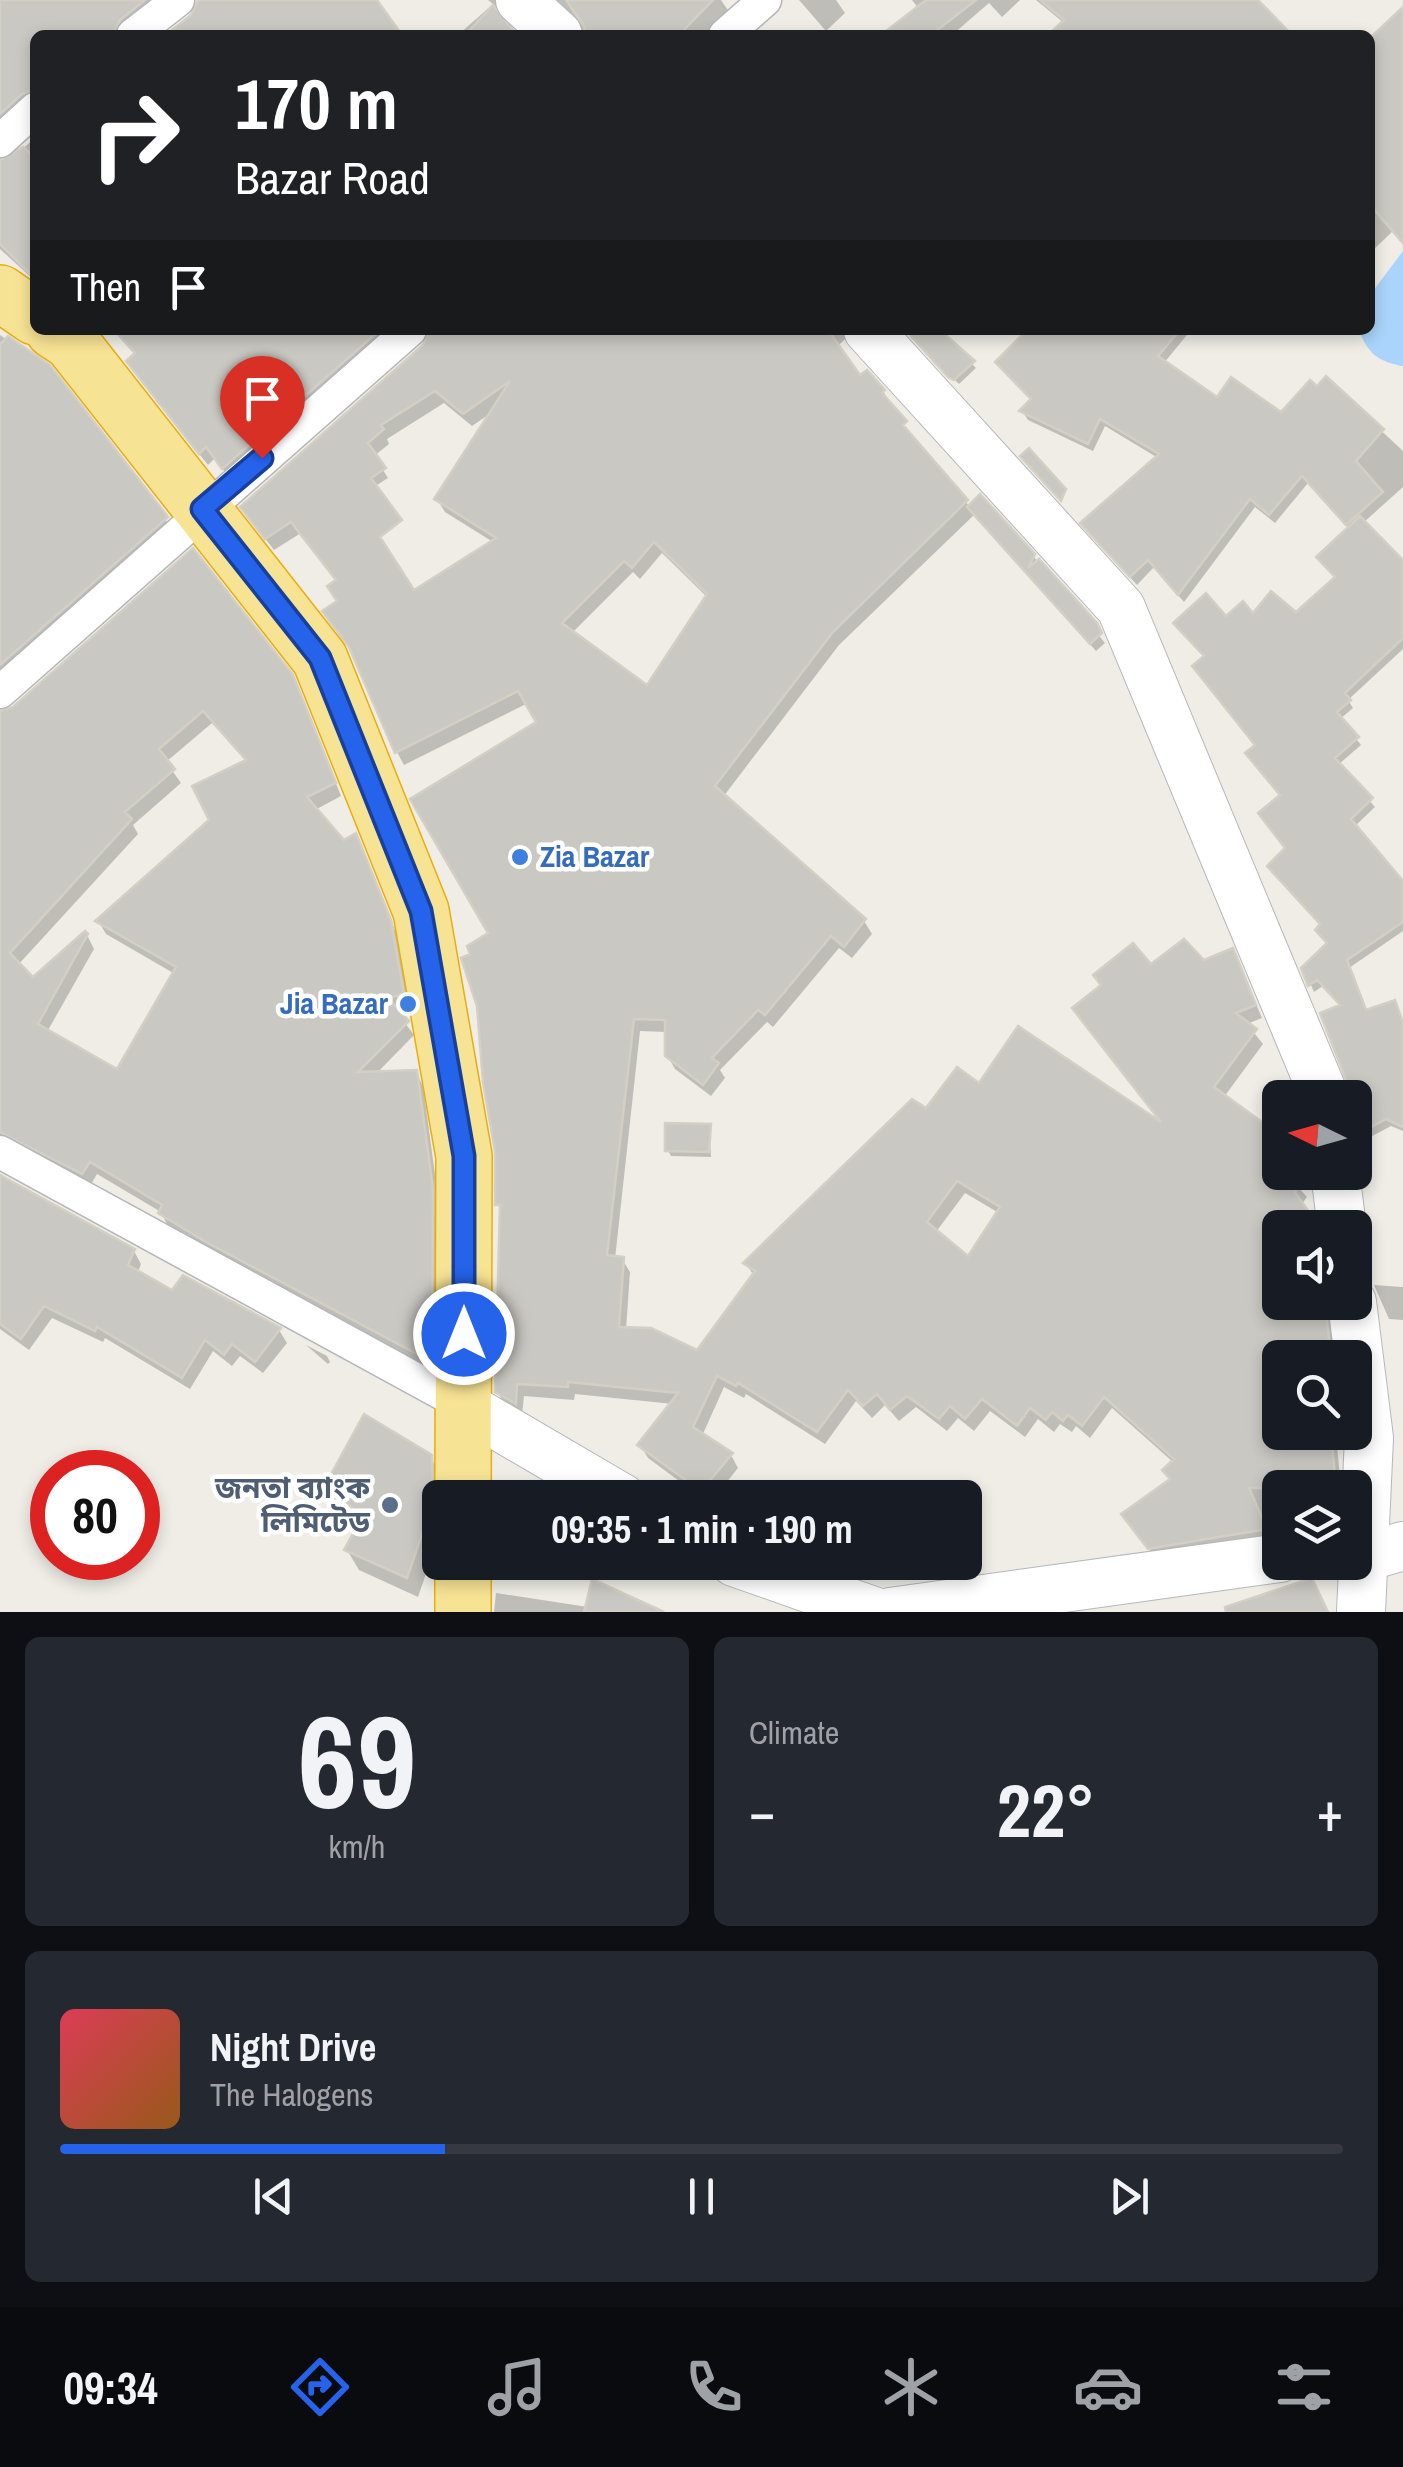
<!DOCTYPE html>
<meta charset="utf-8">
<style>
:root{--surface:#171b24;--page:#242831;--text:#f1f3f6;--muted:#9ea1a6;--line:#363941;--accent:#2563eb}
body{margin:0;font-family:"Archivo Narrow","Noto Sans Bengali",sans-serif;background:var(--page);color:var(--text);height:100vh;display:flex;flex-direction:column;font-size:38px;white-space:nowrap}
*{box-sizing:border-box;margin:0}
p{font-size:32px;color:var(--muted)}
.icon{flex:none;width:55px;height:55px;fill:none;stroke:currentColor;stroke-width:2;stroke-linecap:round;stroke-linejoin:round}
.map{position:relative;height:1612px;overflow:hidden}
.details{display:flex;flex-direction:column;gap:25px;padding:25px;background:#0d0f14;flex:1}
.details>*{flex:none}
.banner{position:absolute;left:30px;top:30px;width:1345px;height:305px;border-radius:15px;box-shadow:0 5px 15px #0003;background:#202124;color:#fff;overflow:hidden}
.needle{width:65px;rotate:275deg}
.buttons{position:absolute;left:1262px;top:1080px;display:grid;gap:20px}
.buttons a{display:grid;place-items:center;width:110px;height:110px;border-radius:15px;background:var(--surface);box-shadow:0 5px 15px #0003;font-size:50px}
.speed{position:absolute;left:30px;top:1450px;display:flex;gap:20px;font-size:50px;font-weight:700;text-align:center}
.speed>*{display:grid;place-content:center;width:130px;height:130px;border-radius:50%;background:var(--surface);box-shadow:0 5px 15px #0003;line-height:1}
.speed .limit{border:15px solid #d22;background:#fff;color:#111}
.pin{position:absolute;display:grid;place-items:center;width:85px;height:85px;color:#fff;margin:-102px -42px;border-radius:50% 50% 50% 0;rotate:-45deg;box-shadow:0 0 10px #0007}
.pin .icon{rotate:45deg}
.me{position:absolute;width:110px;margin:-55px;rotate:0deg;stroke-linejoin:round;filter:drop-shadow(0 0 8px #0008)}
.turn{display:flex;align-items:center;gap:35px;height:210px;padding:0 40px;font-size:45px}
.turn .icon{width:130px;height:130px;stroke-width:2.5}
.turn b{display:block;font-size:70px;line-height:85px}
.then{display:flex;align-items:center;height:95px;padding:0 40px;background:#0003;gap:20px;font-size:38px}
.big{font-size:75px;font-weight:700;line-height:1.1}
.details .tile{flex:1;display:flex;flex-direction:column;justify-content:center;gap:15px;min-width:0;padding:0 35px;border-radius:15px;background:var(--page)}
.details .dial{align-items:center;gap:0}
.dial b{font-size:130px;line-height:1}
.song{display:flex;align-items:center;gap:30px}
.cover{width:120px;height:120px;border-radius:15px;background:linear-gradient(135deg,hsl(350 70% 55%),hsl(30 70% 35%))}
.played{height:10px;border-radius:5px;background:linear-gradient(90deg,var(--accent) 30%,var(--line) 30%)}
.keys{display:flex;justify-content:space-around;direction:ltr}
.heat{display:flex;justify-content:space-between;align-items:center;font-size:55px;direction:ltr}
.details .tiles{flex:1;display:grid;gap:25px;grid-template-columns:1fr 1fr}
.tile:last-child{grid-column:span 2}
.trip{position:absolute;left:422px;top:1480px;width:560px;height:100px;border-radius:15px;background:var(--surface);box-shadow:0 5px 15px #0003;font-weight:700;line-height:100px;text-align:center}
.dock{display:flex;height:160px;justify-content:space-around;align-items:center;background:#090b0e;color:var(--muted)}
.dock .icon{width:70px;height:70px}
.dock .current{color:var(--accent)}
.dock b{font-size:45px;color:var(--text)}
.map>svg:first-child{display:block}
.water{fill:#aad4fb}
.shadow{fill:#0003;fill-rule:evenodd}
.building{fill:#cac8c2;stroke:#d3cfc4;stroke-width:2.5;fill-rule:evenodd}
.lines{fill:none;stroke-linecap:round;stroke-linejoin:round}
.street-casing{stroke:#b3b6ba;stroke-width:35}
.secondary-casing{stroke:#b4b8bc;stroke-width:50}
.highway-casing{stroke:#e9ae0c;stroke-width:58}
.street{stroke:#fff;stroke-width:32}
.secondary{stroke:#fff;stroke-width:48}
.highway{stroke:#f7e394;stroke-width:55}
.route-casing{stroke:#184099;stroke-width:25}
.route{stroke:#2563eb;stroke-width:18}
.shop-dot{fill:#3f7fe0;stroke:#fff;stroke-width:4}
.service-dot{fill:#5c6f8a;stroke:#fff;stroke-width:4}
.labels{text-anchor:middle;stroke-width:9;stroke-linejoin:round;paint-order:stroke}
.shop-label{font-size:30px;font-weight:bold;fill:#366cbe;stroke:#fff;text-anchor:start}
.service-label{font-size:30px;font-weight:bold;fill:#4e5e75;stroke:#fff;text-anchor:end}
</style>
<div class="map">
<svg width="1403" height="1612" viewBox="0 0 1403 1612">
<rect width="100%" height="100%" fill="#efede6"/>
<path class="water" d="M 1403,251 L 1403,366 L 1402,366 C 1378,361 1368,354 1359,330 L 1370,330 L 1370,295 Z"/>
<path class="shadow" d="M 0,0 L 174,0 L 126,35 L 35,35 L 35,105 L 0,137 Z
M 488,0 L 504,0 L 500,18 L 516,35 L 458,35 L 493,4 Z
M 552,0 L 721,0 L 732,16 L 714,35 L 587,35 Z
M 799,0 L 836,0 L 845,13 L 826,31 Z
M 912,0 L 1020,0 L 1002,17 L 989,3 L 952,35 L 909,35 L 919,9 Z
M 1036,0 L 1254,0 L 1289,35 L 1052,35 L 1064,23 Z
M 1403,10 L 1403,234 L 1393,231 L 1370,253 L 1370,41 Z
M 35,138 L 35,281 L 0,249 L 0,161 L 6,163 Z
M 113,330 L 402,330 L 231,481 L 215,458 L 208,465 L 136,375 L 129,362 L 136,356 Z
M 431,330 L 854,330 L 837,347 L 859,378 L 883,391 L 910,437 L 970,507 L 1033,556 L 1105,643 L 1096,651 L 974,515 L 839,645 L 723,797 L 864,921 L 872,934 L 852,958 L 839,948 L 773,1027 L 767,1022 L 720,1070 L 725,1078 L 711,1096 L 675,1069 L 667,1055 L 667,1032 L 640,1031 L 615,1259 L 622,1259 L 630,1272 L 626,1330 L 698,1353 L 754,1276 L 746,1263 L 927,1111 L 980,1087 L 1164,1125 L 1075,1009 L 1150,967 L 1239,964 L 1262,1018 L 1247,1024 L 1263,1044 L 1224,1097 L 1280,1138 L 1280,1172 L 1294,1172 L 1290,1178 L 1307,1197 L 1301,1205 L 1316,1228 L 1280,1228 L 1280,1302 L 1335,1302 L 1335,1358 L 1280,1358 L 1280,1432 L 1345,1434 L 1336,1434 L 1341,1488 L 1280,1488 L 1280,1531 L 1268,1532 L 1272,1542 L 1158,1561 L 1132,1528 L 1171,1481 L 1173,1462 L 1112,1408 L 1090,1438 L 1076,1426 L 1072,1432 L 1060,1424 L 1054,1432 L 1038,1419 L 1025,1437 L 990,1411 L 974,1431 L 958,1418 L 947,1431 L 916,1407 L 899,1421 L 885,1405 L 872,1418 L 856,1401 L 825,1444 L 746,1394 L 744,1398 L 724,1387 L 702,1436 L 731,1455 L 738,1468 L 714,1498 L 702,1498 L 648,1458 L 640,1445 L 673,1404 L 575,1394 L 574,1400 L 524,1396 L 522,1415 L 505,1405 L 497,1391 L 502,1213 L 498,1204 L 497,1151 L 473,956 L 492,934 L 539,723 L 528,703 L 404,765 L 397,752 L 413,593 L 493,542 L 445,512 L 437,499 L 494,411 L 472,426 L 444,403 L 387,439 L 389,444 L 374,456 L 388,478 L 274,550 L 251,520 L 425,346 ZM 662,553 L 708,598 L 647,689 L 572,633 L 633,572 L 640,579 ZM 965,1193 L 999,1213 L 969,1260 L 936,1232 Z
M 920,330 L 937,330 L 976,368 L 959,384 L 917,342 Z
M 1030,330 L 1191,330 L 1164,363 L 1218,401 L 1282,416 L 1326,379 L 1403,451 L 1403,487 L 1363,523 L 1403,564 L 1403,649 L 1348,700 L 1353,708 L 1340,719 L 1361,745 L 1338,765 L 1375,807 L 1354,827 L 1403,884 L 1403,931 L 1349,968 L 1366,1013 L 1403,1025 L 1403,1131 L 1391,1126 L 1363,1141 L 1360,1134 L 1342,1007 L 1323,986 L 1314,992 L 1304,969 L 1329,945 L 1318,930 L 1322,926 L 1270,867 L 1287,850 L 1282,797 L 1206,658 L 1180,630 L 1226,620 L 1296,615 L 1337,579 L 1350,529 L 1308,483 L 1275,523 L 1255,507 L 1184,602 L 1154,567 L 1137,585 L 1089,532 L 1158,458 L 1105,426 L 1093,451 L 1028,420 L 1023,412 L 1033,402 L 998,362 Z
M 0,335 L 48,367 L 174,531 L 0,685 Z
M 299,691 L 341,796 L 315,810 L 344,844 L 362,849 L 397,935 L 410,1007 L 396,1011 L 414,1035 L 376,1074 L 416,1073 L 423,1086 L 439,1204 L 438,1373 L 168,1226 L 161,1212 L 97,1174 L 90,1186 L 0,1150 L 0,713 ZM 212,723 L 247,762 L 212,821 L 99,922 L 106,934 L 175,974 L 118,1073 L 47,1032 L 94,949 L 87,935 L 33,980 L 18,965 L 138,834 L 133,825 L 181,783 L 166,762 Z
M 709,1127 L 711,1157 L 671,1156 L 668,1150 Z
M 0,1178 L 134,1251 L 141,1264 L 138,1272 L 173,1294 L 184,1278 L 279,1330 L 287,1343 L 263,1373 L 240,1356 L 232,1366 L 213,1351 L 190,1389 L 105,1338 L 103,1342 L 52,1318 L 29,1350 L 0,1329 Z
M 1374,1285 L 1403,1287 L 1403,1320 L 1389,1319 Z
M 306,1345 L 327,1356 L 330,1362 L 328,1364 Z
M 430,1457 L 442,1478 L 440,1533 L 418,1597 L 359,1570 L 347,1550 L 360,1525 L 338,1510 L 326,1489 Z
M 496,1593 L 588,1607 L 658,1612 L 494,1612 Z"/>
<path class="building" d="M 0,0 L 145,0 L 120,20 L 113,35 L 35,35 L 35,90 L 22,94 L 0,114 Z
M 198,0 L 377,0 L 402,35 L 166,35 L 191,15 Z
M 566,0 L 713,0 L 679,35 L 585,35 L 584,26 Z
M 926,0 L 976,0 L 931,35 L 881,35 Z
M 1040,0 L 1258,0 L 1292,35 L 1048,35 L 1064,20 Z
M 493,5 L 517,35 L 465,35 Z
M 1403,7 L 1403,243 L 1370,205 L 1370,38 Z
M 23,147 L 35,157 L 35,279 L 0,244 L 0,160 Z
M 114,330 L 380,330 L 222,469 L 206,447 L 199,454 L 126,361 L 135,353 Z
M 429,330 L 828,330 L 860,375 L 867,370 L 885,390 L 882,393 L 907,421 L 903,425 L 968,500 L 833,632 L 715,786 L 866,919 L 844,947 L 831,936 L 765,1015 L 758,1010 L 712,1058 L 719,1063 L 703,1085 L 665,1056 L 665,1020 L 634,1019 L 607,1255 L 624,1257 L 619,1327 L 651,1328 L 697,1350 L 755,1271 L 743,1263 L 912,1099 L 926,1108 L 957,1067 L 979,1083 L 1018,1026 L 1161,1122 L 1072,1008 L 1101,985 L 1093,975 L 1133,943 L 1151,964 L 1184,939 L 1204,960 L 1233,948 L 1256,1005 L 1236,1013 L 1257,1029 L 1214,1087 L 1280,1135 L 1280,1172 L 1302,1182 L 1295,1192 L 1313,1218 L 1314,1228 L 1280,1228 L 1280,1302 L 1325,1302 L 1331,1358 L 1280,1358 L 1280,1432 L 1331,1432 L 1336,1488 L 1249,1488 L 1267,1529 L 1148,1549 L 1121,1514 L 1170,1479 L 1162,1470 L 1174,1459 L 1104,1397 L 1082,1426 L 1068,1415 L 1063,1421 L 1052,1412 L 1046,1420 L 1030,1408 L 1017,1426 L 982,1399 L 965,1419 L 950,1406 L 939,1419 L 907,1396 L 890,1410 L 877,1394 L 863,1406 L 848,1390 L 817,1432 L 738,1383 L 736,1386 L 717,1376 L 693,1427 L 733,1453 L 701,1491 L 637,1445 L 678,1393 L 568,1382 L 568,1387 L 517,1384 L 516,1404 L 495,1392 L 500,1205 L 495,1205 L 495,1151 L 483,1082 L 477,1006 L 461,958 L 470,954 L 467,946 L 488,933 L 410,799 L 536,722 L 518,691 L 395,753 L 349,647 L 322,611 L 337,601 L 327,586 L 336,580 L 291,522 L 265,539 L 240,507 L 423,345 ZM 510,381 L 434,499 L 496,538 L 414,590 L 380,537 L 402,520 L 371,478 L 386,468 L 368,443 L 384,429 L 381,425 L 435,391 L 463,414 ZM 654,542 L 707,594 L 647,685 L 562,623 L 624,561 L 632,568 ZM 957,1181 L 1000,1207 L 968,1256 L 927,1222 Z
M 917,330 L 940,330 L 975,361 L 954,380 L 948,377 L 911,336 Z
M 1027,330 L 1180,330 L 1158,356 L 1217,397 L 1231,377 L 1281,412 L 1310,380 L 1317,386 L 1326,376 L 1384,429 L 1356,461 L 1383,492 L 1346,525 L 1302,476 L 1269,515 L 1250,499 L 1178,595 L 1148,560 L 1130,577 L 1080,523 L 1159,454 L 1100,419 L 1088,444 L 1019,411 L 1031,399 L 995,362 Z
M 8,336 L 50,365 L 168,517 L 0,665 L 0,344 Z
M 1029,448 L 1066,489 L 1061,501 L 1020,456 Z
M 980,494 L 1035,554 L 1028,568 L 1039,559 L 1097,623 L 1102,633 L 1090,644 L 967,507 Z
M 1360,516 L 1403,560 L 1403,638 L 1345,693 L 1351,700 L 1337,712 L 1359,737 L 1335,758 L 1373,798 L 1351,819 L 1403,881 L 1403,922 L 1347,960 L 1366,1010 L 1395,1000 L 1403,1023 L 1403,1127 L 1386,1119 L 1355,1136 L 1355,1094 L 1352,1095 L 1320,1013 L 1340,1005 L 1317,980 L 1308,986 L 1301,968 L 1327,943 L 1315,930 L 1320,924 L 1267,866 L 1285,848 L 1258,813 L 1280,795 L 1245,753 L 1255,745 L 1192,666 L 1204,656 L 1173,623 L 1206,593 L 1226,616 L 1243,601 L 1253,613 L 1271,591 L 1296,612 L 1335,577 L 1316,557 Z
M 193,548 L 293,675 L 336,783 L 307,797 L 344,840 L 356,833 L 391,920 L 404,994 L 388,998 L 409,1021 L 358,1072 L 417,1070 L 433,1189 L 432,1362 L 206,1242 L 158,1213 L 162,1205 L 90,1162 L 82,1174 L 0,1132 L 0,711 L 13,707 ZM 203,711 L 246,760 L 192,786 L 209,820 L 95,921 L 176,967 L 117,1069 L 38,1024 L 88,934 L 85,931 L 33,977 L 10,953 L 132,819 L 125,812 L 175,769 L 159,749 Z
M 665,1123 L 711,1124 L 709,1152 L 665,1151 Z
M 0,1175 L 135,1249 L 128,1265 L 172,1290 L 183,1275 L 281,1328 L 255,1362 L 232,1344 L 224,1355 L 205,1340 L 182,1378 L 97,1327 L 95,1331 L 44,1306 L 21,1339 L 0,1324 Z
M 364,1414 L 432,1455 L 433,1502 L 407,1578 L 344,1550 L 363,1515 L 323,1489 Z
M 1312,1578 L 1328,1612 L 1226,1612 L 1225,1607 Z
M 592,1579 L 664,1612 L 584,1612 Z"/>
<g class="lines">
<defs>
<path id="street" d="M 133,35 L 178,0
M 725,35 L 765,0
M 0,141 L 35,109
M 0,692 L 410,330
M 0,1152 L 463,1405"/>
<path id="secondary" d="M 520,0 L 558,35
M 868,330 L 1121,608 L 1325,1098
M 1335,1172 L 1342,1228
M 1352,1302 L 1369,1438 L 1361,1612
M 463,1405 L 622,1498
M 1355,1560 L 1403,1546
M 734,1562 L 876,1612
M 890,1612 L 1280,1558"/>
<path id="highway" d="M 0,293 L 35,317
M 53,330 L 71,342 L 320,659 L 421,911 L 464,1156 L 463,1498
M 463,1612 L 463,1562"/>
</defs>
<use href="#street" class="street-casing"/>
<use href="#secondary" class="secondary-casing"/>
<use href="#highway" class="highway-casing"/>
<use href="#street" class="street"/>
<use href="#secondary" class="secondary"/>
<use href="#highway" class="highway"/>
</g>
<g class="lines">
<defs>
<path id="route" d="M 262,458 L 202,509 L 320,658 L 421,911 L 464,1156 L 464,1334"/>
</defs>
<use href="#route" class="route-casing"/>
<use href="#route" class="route"/>
</g>
<g class="shop-dot">
<circle cx="520" cy="857" r="10"/>
<circle cx="408" cy="1004" r="10"/>
</g>
<circle class="service-dot" cx="390" cy="1505" r="10"/>
<g class="labels">
<g class="shop-label">
<text x="540" y="867">Zia Bazar</text>
<text x="388" y="1014" text-anchor="end">Jia Bazar</text>
</g>
<g class="service-label">
<text x="370" y="1498">জনতা ব্যাংক<tspan x="370" dy="34">লিমিটেড</tspan></text>
</g>
</g>
</svg>
<div class="buttons">
<a><svg class="needle" viewBox="-14 -14 28 28"><path d="M0-13l5 13h-10z" fill="#e53935"/><path d="M0 13l5-13h-10z" fill="#9ea1a6"/></svg></a>
<a><svg class="icon" aria-label="sound" viewBox="0 0 24 24"><path d="M4 9h4l5-4v14l-5-4H4zM17 9q2 3 0 6"/></svg></a>
<a><svg class="icon" aria-label="search" viewBox="0 0 24 24"><circle cx="10" cy="10" r="6"/><path d="M15 15l6 6"/></svg></a>
<a><svg class="icon" aria-label="layers" viewBox="0 0 24 24"><path d="M12 4l9 5-9 5-9-5zM3 14l9 5 9-5"/></svg></a>
</div>
<div class="speed"><div class="limit">80</div></div>
<div class="pin" style="left:262px;top:458px;background:#d93025"><svg class="icon" aria-label="arrive" viewBox="0 0 24 24"><path d="M6 21V4h12l-3 4 3 4H6"/></svg></div>
<svg class="me" style="left:464px;top:1334px" viewBox="-20 -20 40 40"><circle r="17" fill="#2563eb" stroke="#fff" stroke-width="3"/><path d="M0-11L8 9 0 5-8 9z" fill="#fff"/></svg>
<div class="trip">09:35 · 1 min · 190 m</div>
<div class="banner">
<div class="turn"><svg class="icon" aria-label="right" viewBox="0 0 24 24"><path d="M7 20v-9h11M14 6l5 5-5 5"/></svg><div><b>170 m</b>Bazar Road</div></div>
<div class="then">Then<svg class="icon" aria-label="arrive" viewBox="0 0 24 24"><path d="M6 21V4h12l-3 4 3 4H6"/></svg></div>
</div>
</div>
<section class="details">
<div class="tiles">
<div class="tile dial"><b>69</b><p>km/h</p></div>
<div class="tile"><p>Climate</p>
<div class="heat"><a>−</a><b class="big">22°</b><a>+</a></div>
</div>
<div class="tile">
<div class="song"><i class="cover"></i><div><b>Night Drive</b><p>The Halogens</p></div></div>
<div class="played"></div>
<div class="keys"><svg class="icon" aria-label="previous" viewBox="0 0 24 24"><path d="M18 5L8 12l10 7zM5 5v14"/></svg><svg class="icon" aria-label="pause" viewBox="0 0 24 24"><path d="M8 5v14M16 5v14"/></svg><svg class="icon" aria-label="next" viewBox="0 0 24 24"><path d="M6 5l10 7-10 7zM19 5v14"/></svg></div>
</div>
</div>
</section>
<nav class="dock">
<b>09:34</b>
<svg class="icon current" aria-label="directions" viewBox="0 0 24 24"><path d="M12 3l9 9-9 9-9-9zM9 14v-3h6M13 9l2 2-2 2"/></svg>
<svg class="icon" aria-label="music" viewBox="0 0 24 24"><path d="M9 18V5l10-2v13"/><circle cx="6" cy="18" r="3"/><circle cx="16" cy="16" r="3"/></svg>
<svg class="icon" aria-label="phone" viewBox="0 0 24 24"><path d="M5 4h4l2 5-3 2q2 4 5 5l2-3 5 2v4C11 20 4 13 5 4z"/></svg>
<svg class="icon" aria-label="climate" viewBox="0 0 24 24"><path d="M12 3v18M4 7l16 10M4 17L20 7"/></svg>
<svg class="icon" aria-label="car" viewBox="0 0 24 24"><path d="M5 17H2v-5l4-1 3-4h7l3 4 3 1v5h-3M9 17h6M6 11h13"/><circle cx="7" cy="17" r="2"/><circle cx="17" cy="17" r="2"/></svg>
<svg class="icon" aria-label="filters" viewBox="0 0 24 24"><path d="M4 7h16M4 17h16"/><circle cx="9" cy="7" r="2"/><circle cx="15" cy="17" r="2"/></svg>
</nav>
